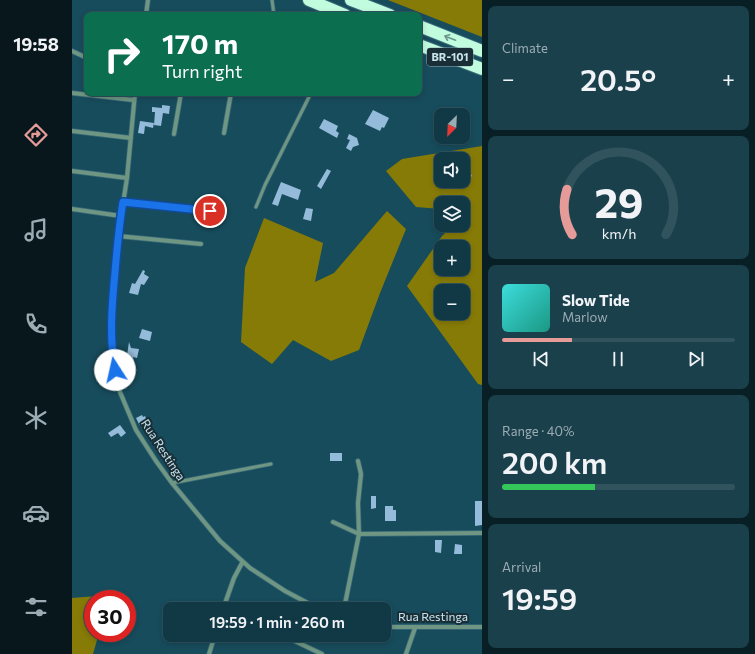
<!DOCTYPE html>
<meta charset="utf-8">
<style>
:root{--surface:#113945;--page:#1a404c;--text:#f1f3f6;--muted:#9cacb3;--line:#30535e;--accent:#e69b98}
body{margin:0;font-family:Commissioner,sans-serif;background:var(--page);color:var(--text);height:100vh;display:flex;flex-direction:column;font-size:15px;white-space:nowrap}
*{box-sizing:border-box;margin:0}
p{font-size:13px;color:var(--muted)}
.icon{flex:none;width:22px;height:22px;fill:none;stroke:currentColor;stroke-width:2;stroke-linecap:round;stroke-linejoin:round}
.map{position:relative;flex:1;overflow:hidden}
.panel{display:flex;flex-direction:column;gap:6px;padding:6px;background:#091f26;width:273px}
.panel>*{flex:none}
.hud{position:absolute;left:12px;top:12px;width:338px;height:84px;border-radius:8px;box-shadow:0 2px 6px #0003,0 0 0 1px var(--line);background:#0b6e4f;color:#fff;overflow:hidden}
.needle{width:26px;rotate:204deg}
.fabs{position:absolute;left:362px;top:108px;display:grid;gap:8px}
.fabs a{display:grid;place-items:center;width:36px;height:36px;border-radius:8px;background:var(--surface);box-shadow:0 2px 6px #0003,0 0 0 1px var(--line);font-size:20px}
.speed{position:absolute;left:12px;top:590px;display:flex;gap:8px;font-size:20px;font-weight:700;text-align:center}
.speed>*{display:grid;place-content:center;width:52px;height:52px;border-radius:50%;background:var(--surface);box-shadow:0 2px 6px #0003,0 0 0 1px var(--line);line-height:1}
.speed .limit{border:6px solid #d22;background:#fff;color:#111}
.pin{position:absolute;display:grid;place-items:center;width:34px;height:34px;color:#fff;margin:-17px;border:2px solid #fff;border-radius:50%;box-shadow:0 1px 4px #0007}
.me{position:absolute;width:44px;margin:-22px;rotate:350deg;stroke-linejoin:round;filter:drop-shadow(0 0 3px #0008)}
.turn{display:flex;align-items:center;gap:14px;height:84px;padding:0 12px;font-size:18px}
.turn .icon{width:52px;height:52px;stroke-width:2.5}
.turn b{display:block;font-size:28px;line-height:34px}
.big{font-size:30px;font-weight:600;line-height:1.1}
.panel .tile{flex:1;display:flex;flex-direction:column;justify-content:center;gap:6px;min-width:0;padding:0 14px;border-radius:8px;background:var(--page)}
.panel .dial{align-items:center;gap:0}
.dial svg{height:104px;overflow:visible;fill:none;stroke:var(--line);stroke-width:7;stroke-linecap:round;text-anchor:middle}
.dial text{fill:var(--text);stroke:none}
.song{display:flex;align-items:center;gap:12px}
.cover{width:48px;height:48px;border-radius:6px;background:linear-gradient(135deg,hsl(180 70% 55%),hsl(170 70% 35%))}
.played{height:4px;border-radius:2px;background:linear-gradient(90deg,var(--accent) 30%,var(--line) 30%)}
.keys{display:flex;justify-content:space-around;direction:ltr}
.heat{display:flex;justify-content:space-between;align-items:center;font-size:22px;direction:ltr}
.charge{height:6px;border-radius:3px;background:linear-gradient(90deg,#34c759 40%,var(--line) 0)}
.trip{position:absolute;left:91px;top:602px;width:228px;height:40px;border-radius:8px;background:var(--surface);box-shadow:0 2px 6px #0003,0 0 0 1px var(--line);font-weight:600;line-height:40px;text-align:center}
main{display:flex;flex:1;min-height:0}
.dock{display:flex;flex-direction:column;width:72px;justify-content:space-around;align-items:center;background:#07171c;color:var(--muted)}
.dock .icon{width:28px;height:28px}
.dock .selected{color:var(--accent)}
.dock b{font-size:18px;color:var(--text)}
.map>svg:first-child{display:block}
.forest{fill:#877b07;fill-rule:evenodd}
.building{fill:#94bbd9}
.lines{fill:none;stroke-linecap:round;stroke-linejoin:round}
.lane-casing{stroke:#3b6a79;stroke-width:4.5}
.street-casing{stroke:#3b6a79;stroke-width:5.5}
.highway-casing{stroke:#3b6a79;stroke-width:14}
.lane{stroke:#6e9682;stroke-width:3}
.street{stroke:#6e9682;stroke-width:4}
.highway{stroke:#c1fcde;stroke-width:12}
.oneway{stroke:#6d958a}
.route-casing{stroke:#114b97;stroke-width:10}
.route{stroke:#1a73e8;stroke-width:7}
.labels{text-anchor:middle;stroke-width:4;stroke-linejoin:round;paint-order:stroke}
.shield{fill:#192e36;stroke:#95adb6;stroke-width:1}
.shield-label{font-size:11px;font-weight:bold;fill:#cae4ed}
.street-label{font-size:12px;fill:#cae4ed;stroke:#192e36}
</style>
<main>
<nav class="dock">
<b>19:58</b>
<svg class="icon selected" aria-label="directions" viewBox="0 0 24 24"><path d="M12 3l9 9-9 9-9-9zM9 14v-3h6M13 9l2 2-2 2"/></svg>
<svg class="icon" aria-label="music" viewBox="0 0 24 24"><path d="M9 18V5l10-2v13"/><circle cx="6" cy="18" r="3"/><circle cx="16" cy="16" r="3"/></svg>
<svg class="icon" aria-label="phone" viewBox="0 0 24 24"><path d="M5 4h4l2 5-3 2q2 4 5 5l2-3 5 2v4C11 20 4 13 5 4z"/></svg>
<svg class="icon" aria-label="climate" viewBox="0 0 24 24"><path d="M12 3v18M4 7l16 10M4 17L20 7"/></svg>
<svg class="icon" aria-label="car" viewBox="0 0 24 24"><path d="M5 17H2v-5l4-1 3-4h7l3 4 3 1v5h-3M9 17h6M6 11h13"/><circle cx="7" cy="17" r="2"/><circle cx="17" cy="17" r="2"/></svg>
<svg class="icon" aria-label="filters" viewBox="0 0 24 24"><path d="M4 7h16M4 17h16"/><circle cx="9" cy="7" r="2"/><circle cx="15" cy="17" r="2"/></svg>
</nav>
<div class="map">
<svg width="410" height="654" viewBox="0 0 410 654">
<rect width="100%" height="100%" fill="#174c5c"/>
<path class="forest" d="M 316,0 L 410,0 L 410,37 Z
M 410,146 L 410,385 L 406,384 L 335,286 L 370,236 L 381,225 L 391,225 L 391,216 L 396,211 L 391,211 L 391,203 L 369,203 L 369,209 L 344,207 L 314,171 L 330,159 ZM 369,159 L 391,159 L 391,181 L 369,181 ZM 369,247 L 391,247 L 391,269 L 369,269 ZM 369,291 L 391,291 L 391,313 L 369,313 Z
M 315,211 L 334,229 L 308,293 L 287,350 L 259,361 L 221,340 L 200,364 L 169,342 L 173,268 L 192,218 L 251,243 L 243,282 L 262,273 Z
M 38,595 L 37,599 L 21,599 L 21,633 L 27,633 L 21,654 L 0,654 L 0,598 Z"/>
<path class="building" d="M 90,105 L 98,106 L 97,114 L 91,113 L 89,126 L 82,125 L 83,112 L 80,112 L 80,107 L 90,108 Z
M 301,110 L 317,118 L 312,128 L 310,127 L 308,131 L 293,124 Z
M 252,119 L 266,126 L 264,131 L 267,133 L 265,138 L 247,128 Z
M 68,121 L 82,123 L 81,128 L 73,126 L 72,134 L 66,133 Z
M 277,134 L 285,138 L 287,145 L 281,147 L 279,151 L 274,148 L 278,140 L 275,139 Z
M 391,160 L 400,176 L 393,180 L 391,176 Z
M 255,169 L 259,171 L 249,189 L 245,186 Z
M 209,182 L 229,190 L 226,200 L 210,194 L 206,206 L 200,204 Z
M 234,208 L 241,209 L 239,221 L 231,219 Z
M 71,270 L 73,271 L 72,274 L 77,277 L 72,285 L 69,284 L 66,295 L 57,293 L 60,283 L 63,284 Z
M 70,329 L 80,332 L 78,341 L 67,338 Z
M 57,342 L 59,348 L 67,349 L 65,358 L 61,357 L 63,369 L 54,371 L 52,363 L 54,362 Z
M 70,415 L 71,417 L 73,416 L 76,423 L 68,426 L 64,418 Z
M 48,425 L 54,433 L 49,437 L 46,433 L 39,437 L 36,433 Z
M 258,453 L 270,453 L 270,461 L 258,461 Z
M 299,496 L 304,496 L 304,508 L 299,509 Z
M 403,501 L 410,501 L 410,525 L 403,526 Z
M 313,506 L 321,506 L 321,510 L 324,510 L 324,521 L 313,521 Z
M 363,540 L 370,540 L 369,553 L 363,552 Z
M 383,544 L 390,545 L 390,554 L 382,554 Z"/>
<g class="lines">
<defs>
<path id="lane" d="M 200,0 L 202,15
M 184,207 L 193,185 L 239,93
M 100,483 L 199,464"/>
<path id="street" d="M 74,15 L 76,0
M 0,51 L 15,58
M 0,93 L 61,100
M 63,93 L 55,178 L 46,236 L 39,315 L 39,347 L 48,392 L 64,430 L 84,461 L 100,483 L 148,541 L 178,568 L 213,591 L 247,609
M 0,131 L 59,138
M 152,133 L 159,93
M 102,134 L 109,93
M 0,171 L 55,178
M 51,202 L 138,211
M 0,209 L 49,216
M 46,236 L 129,244
M 261,522 L 287,534 L 410,533
M 151,609 L 162,578 L 170,563
M 272,609 L 287,534 L 286,503 L 289,474 L 286,461
M 312,627 L 410,627
M 210,635 L 250,654
M 137,654 L 143,635
M 334,654 L 343,628"/>
<path id="highway" d="M 237,0 L 273,15
M 279,0 L 318,15
M 347,26 L 410,51
M 347,45 L 410,69"/>
</defs>
<use href="#lane" class="lane-casing"/>
<use href="#street" class="street-casing"/>
<use href="#highway" class="highway-casing"/>
<use href="#lane" class="lane"/>
<use href="#street" class="street"/>
<use href="#highway" class="highway"/>
</g>
<defs><path id="oneway-shaft" d="M-6 0H5M1.5-3L5.5 0L1.5 3" fill="none" stroke-width="1.6" stroke-linecap="round" stroke-linejoin="round"/></defs>
<use class="oneway" href="#oneway-shaft" transform="translate(378 38) rotate(-159)"/>
<g class="lines">
<defs>
<path id="route" d="M 43,370 C 37,337 40,305 43,272 C 45,249 47,225 51,202 L 138,211"/>
</defs>
<use href="#route" class="route-casing"/>
<use href="#route" class="route"/>
</g>
<g class="labels">
<rect class="shield" x="355" y="48" width="46" height="18" rx="3"/>
<g class="shield-label">
<text x="378" y="61">BR-101</text>
</g>
<g class="street-label">
<text transform="translate(91 450) rotate(57)" y="4">Rua Restinga</text>
<text x="361" y="621">Rua Restinga</text>
</g>
</g>
</svg>
<div class="fabs">
<a><svg class="needle" viewBox="-14 -14 28 28"><path d="M0-13l5 13h-10z" fill="#e53935"/><path d="M0 13l5-13h-10z" fill="#9cacb3"/></svg></a>
<a><svg class="icon" aria-label="sound" viewBox="0 0 24 24"><path d="M4 9h4l5-4v14l-5-4H4zM17 9q2 3 0 6"/></svg></a>
<a><svg class="icon" aria-label="layers" viewBox="0 0 24 24"><path d="M12 4l9 5-9 5-9-5zM3 14l9 5 9-5"/></svg></a>
<a>+</a>
<a>−</a>
</div>
<div class="speed"><div class="limit">30</div></div>
<div class="pin" style="left:138px;top:211px;background:#d93025"><svg class="icon" aria-label="arrive" viewBox="0 0 24 24"><path d="M6 21V4h12l-3 4 3 4H6"/></svg></div>
<svg class="me" style="left:43px;top:370px" viewBox="-20 -20 40 40"><circle r="19" fill="#fff"/><path d="M0-13L10 11 0 6-10 11z" fill="#1a73e8"/></svg>
<div class="trip">19:59 · 1 min · 260 m</div>
<div class="hud">
<div class="turn"><svg class="icon" aria-label="right" viewBox="0 0 24 24"><path d="M7 20v-9h11M14 6l5 5-5 5"/></svg><div><b>170 m</b>Turn right</div></div>
</div>
</div>
<section class="panel">
<div class="tile"><p>Climate</p>
<div class="heat"><a>−</a><b class="big">20.5°</b><a>+</a></div>
</div>
<div class="tile dial"><svg viewBox="0 0 100 80">
<path d="M14 69A42 42 0 1 1 86 69"/>
<path d="M14 69A42 42 0 0 1 10 34" stroke="#e69b98"/>
<text x="50" y="56" font-size="32" font-weight="700">29</text>
<text x="50" y="72" font-size="11">km/h</text>
</svg></div>
<div class="tile">
<div class="song"><i class="cover"></i><div><b>Slow Tide</b><p>Marlow</p></div></div>
<div class="played"></div>
<div class="keys"><svg class="icon" aria-label="previous" viewBox="0 0 24 24"><path d="M18 5L8 12l10 7zM5 5v14"/></svg><svg class="icon" aria-label="pause" viewBox="0 0 24 24"><path d="M8 5v14M16 5v14"/></svg><svg class="icon" aria-label="next" viewBox="0 0 24 24"><path d="M6 5l10 7-10 7zM19 5v14"/></svg></div>
</div>
<div class="tile"><p>Range · 40%</p><b class="big">200 km</b><div class="charge"></div></div>
<div class="tile"><p>Arrival</p><b class="big">19:59</b></div>
</section>
</main>
